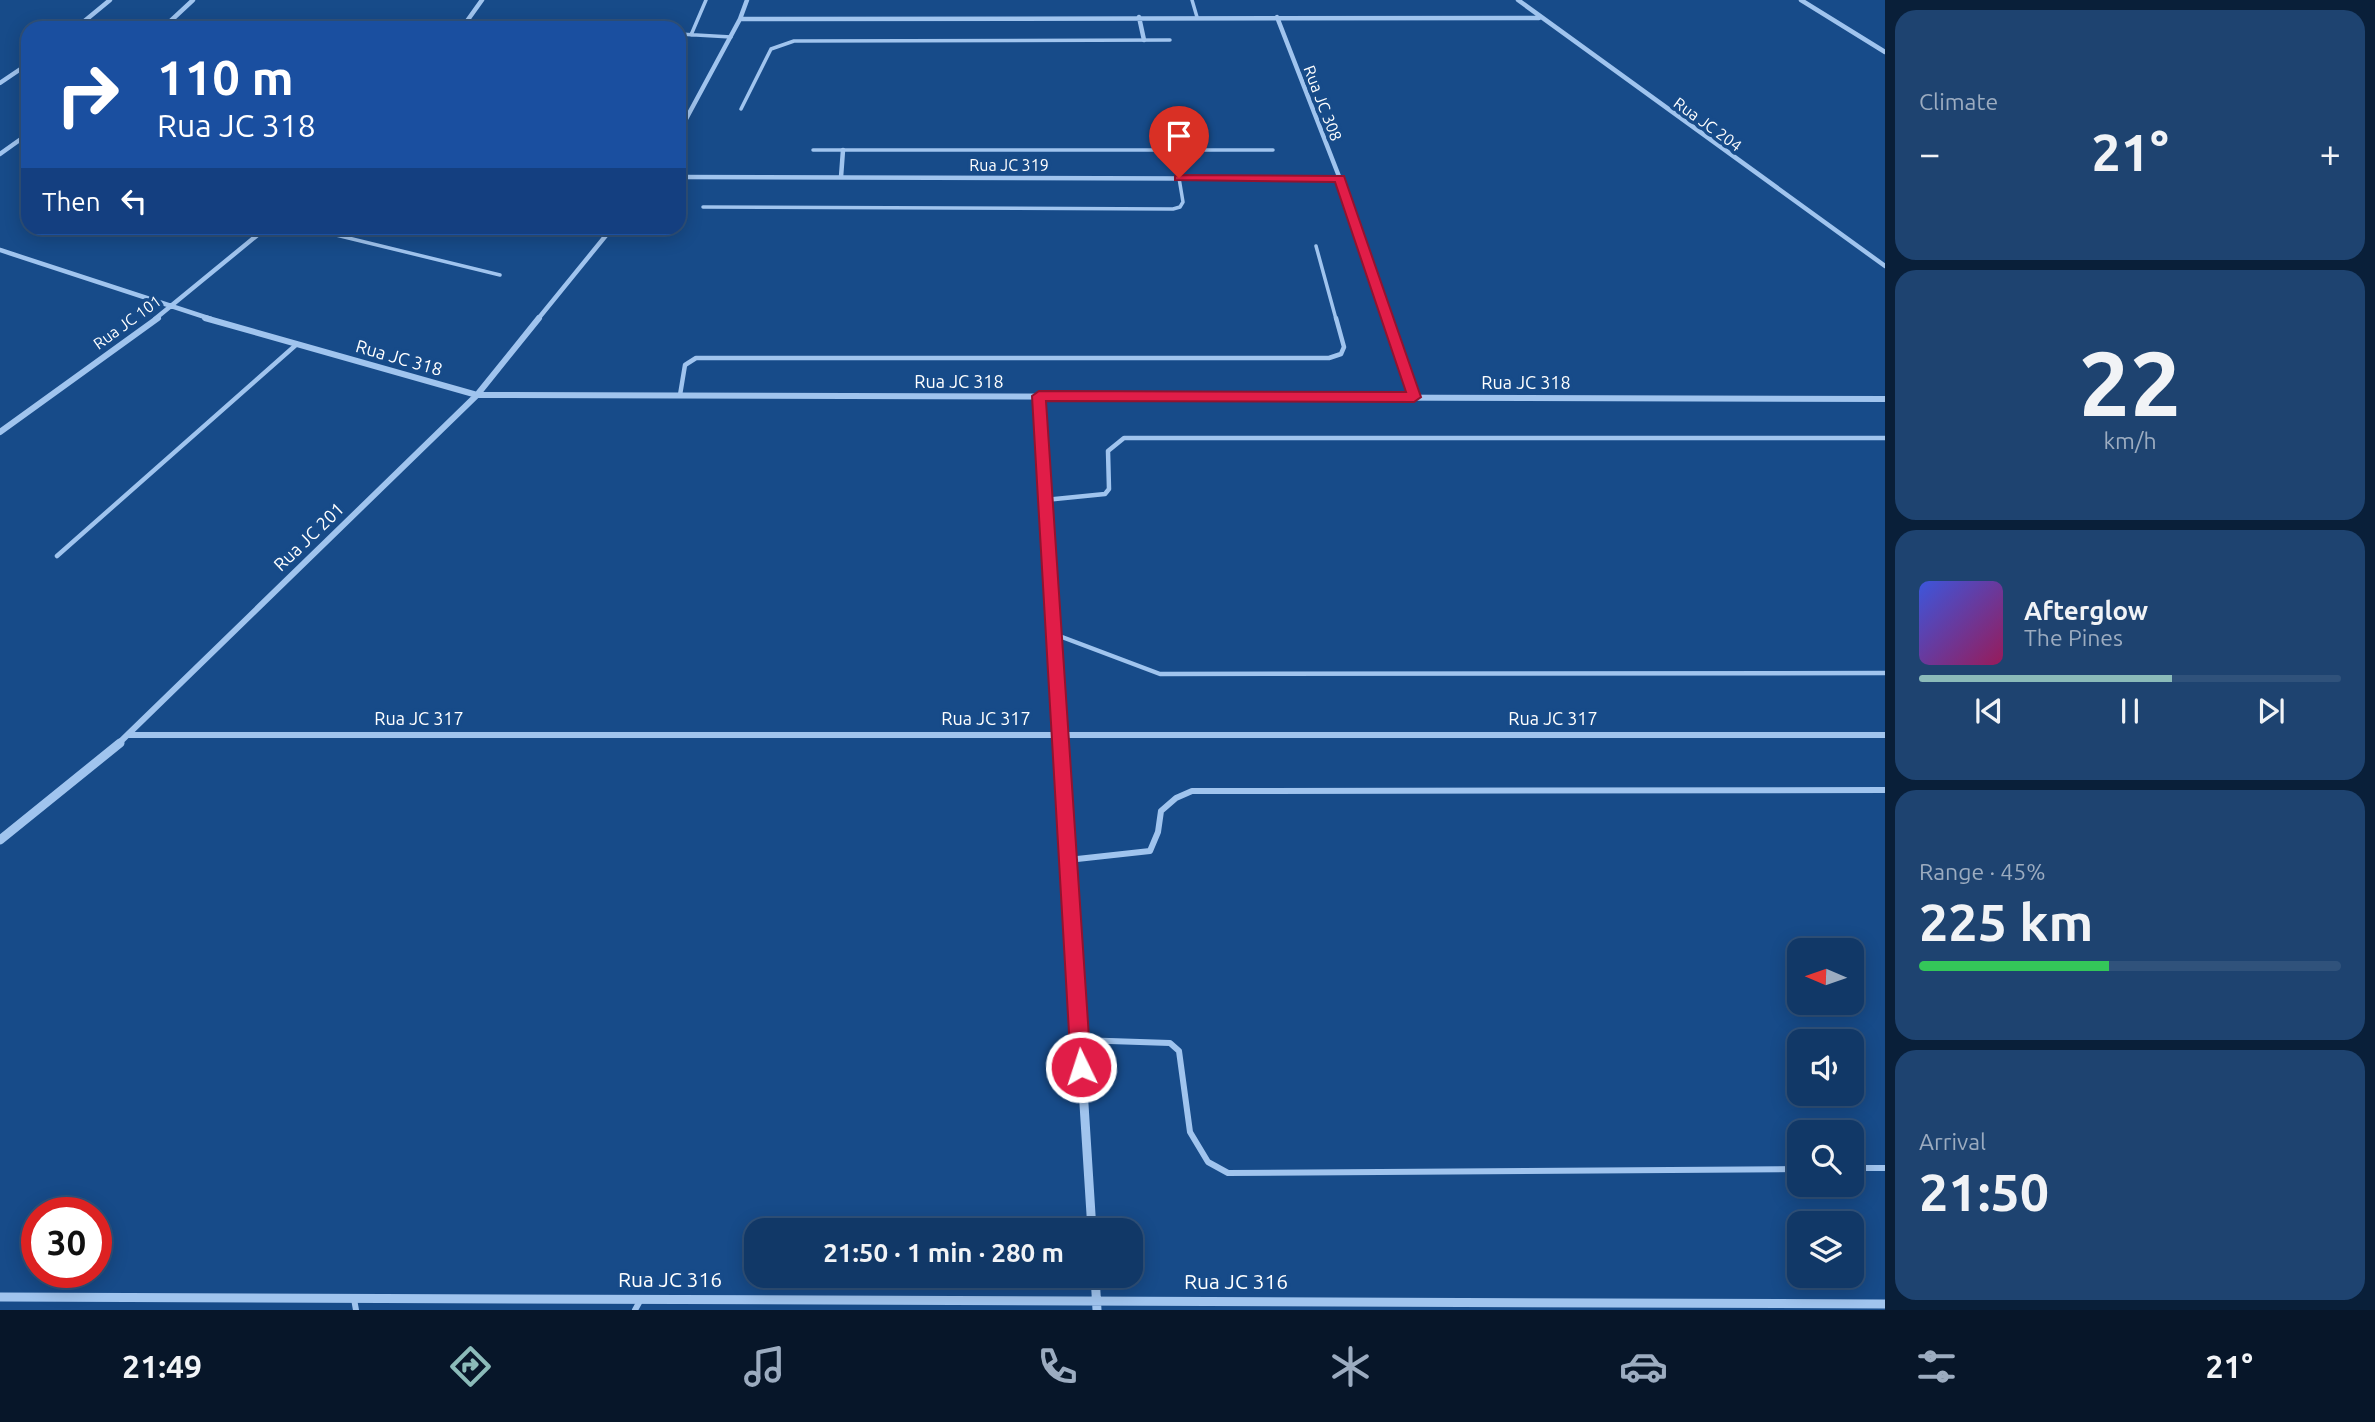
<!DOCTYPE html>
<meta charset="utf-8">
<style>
:root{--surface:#113867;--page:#1e4370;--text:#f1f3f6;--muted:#9cacc0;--line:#30527b;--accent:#8bbbb9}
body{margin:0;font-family:Ubuntu,sans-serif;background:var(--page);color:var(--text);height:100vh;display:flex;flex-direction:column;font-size:26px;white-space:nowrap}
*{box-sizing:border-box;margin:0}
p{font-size:23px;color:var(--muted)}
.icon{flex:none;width:38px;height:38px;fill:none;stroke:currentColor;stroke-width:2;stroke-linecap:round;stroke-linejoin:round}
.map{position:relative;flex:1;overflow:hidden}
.panel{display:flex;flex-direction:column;gap:10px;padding:10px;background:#091f39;width:490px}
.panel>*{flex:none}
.banner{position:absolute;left:21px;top:21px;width:665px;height:214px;border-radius:21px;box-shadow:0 4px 18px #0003,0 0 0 2px var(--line);background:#1a4fa0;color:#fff;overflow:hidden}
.needle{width:46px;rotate:272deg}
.buttons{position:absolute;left:1787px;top:938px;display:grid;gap:14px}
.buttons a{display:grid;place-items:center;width:77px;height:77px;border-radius:14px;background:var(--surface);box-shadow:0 4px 18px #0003,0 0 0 2px var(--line);font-size:35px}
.speed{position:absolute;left:21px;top:1197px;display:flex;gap:14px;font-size:35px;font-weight:700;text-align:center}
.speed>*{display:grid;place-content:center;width:91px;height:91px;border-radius:50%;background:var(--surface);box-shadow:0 4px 18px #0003,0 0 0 2px var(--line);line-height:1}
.speed .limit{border:10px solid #d22;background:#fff;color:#111}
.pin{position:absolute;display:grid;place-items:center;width:60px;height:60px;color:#fff;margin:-72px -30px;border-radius:50% 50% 50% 0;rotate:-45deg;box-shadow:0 0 7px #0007}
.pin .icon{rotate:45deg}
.me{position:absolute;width:77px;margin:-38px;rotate:356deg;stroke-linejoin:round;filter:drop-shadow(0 0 5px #0008)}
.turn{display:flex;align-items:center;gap:24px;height:147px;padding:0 21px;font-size:32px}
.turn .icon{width:91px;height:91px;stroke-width:2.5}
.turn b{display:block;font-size:49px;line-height:60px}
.then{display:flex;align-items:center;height:66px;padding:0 21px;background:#0003;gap:14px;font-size:26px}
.big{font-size:52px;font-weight:600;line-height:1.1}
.panel .widget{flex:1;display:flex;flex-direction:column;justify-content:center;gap:10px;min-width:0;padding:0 24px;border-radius:21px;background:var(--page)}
.panel .dial{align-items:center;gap:0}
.dial b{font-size:91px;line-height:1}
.song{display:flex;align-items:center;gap:21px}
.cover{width:84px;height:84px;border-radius:10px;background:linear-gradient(135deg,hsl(230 70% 55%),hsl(330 70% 35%))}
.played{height:7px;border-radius:4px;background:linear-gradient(90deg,var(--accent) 60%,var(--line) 60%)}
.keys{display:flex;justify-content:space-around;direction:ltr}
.heat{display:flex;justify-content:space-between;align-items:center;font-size:38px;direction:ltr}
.charge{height:10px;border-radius:5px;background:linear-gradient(90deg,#34c759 45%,var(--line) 0)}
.trip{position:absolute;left:744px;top:1218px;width:399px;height:70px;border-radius:21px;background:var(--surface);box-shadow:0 4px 18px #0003,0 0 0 2px var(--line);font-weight:600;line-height:70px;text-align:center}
.tab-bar{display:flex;height:112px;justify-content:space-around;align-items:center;background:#071629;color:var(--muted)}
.tab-bar .icon{width:49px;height:49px}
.tab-bar .on{color:var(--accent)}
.tab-bar b{font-size:32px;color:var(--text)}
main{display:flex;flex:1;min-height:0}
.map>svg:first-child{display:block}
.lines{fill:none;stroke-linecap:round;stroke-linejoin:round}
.service-far2{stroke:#a0c4ee;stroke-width:3.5}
.service-far1{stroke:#a0c4ee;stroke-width:4.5}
.service{stroke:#a0c4ee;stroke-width:6}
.minor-far2{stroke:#a0c4ee;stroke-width:4.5}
.minor-far1{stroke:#a0c4ee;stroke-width:6}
.minor{stroke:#a0c4ee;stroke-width:9}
.route{fill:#e11d48;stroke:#92132f;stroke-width:2}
.labels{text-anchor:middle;stroke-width:7;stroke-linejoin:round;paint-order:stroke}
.far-street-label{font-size:16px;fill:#fff;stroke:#174b89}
.street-label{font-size:18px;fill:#fff;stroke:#174b89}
.near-street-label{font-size:21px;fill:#fff;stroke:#174b89}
</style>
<main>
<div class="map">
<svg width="1885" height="1310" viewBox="0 0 1885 1310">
<rect width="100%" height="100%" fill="#174b89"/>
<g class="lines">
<path class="service-far2" d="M 1192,0 L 1197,17
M 519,23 L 596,28
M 679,34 L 731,37
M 691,35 L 706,0
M 741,109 L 771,49 L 794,41 L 1170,40
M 813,150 L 1273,150
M 703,207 L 1173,209 L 1180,207 L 1183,202 L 1179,178
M 330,228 L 332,234 L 500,275
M 1316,246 L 1336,319"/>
<path class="service-far1" d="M 680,395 L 685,365 L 696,358 L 1329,358 L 1341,354 L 1344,347 L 1336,318
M 1045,500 L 1105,494 L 1109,489 L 1108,451 L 1124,438 L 1885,438
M 57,556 L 297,344
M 1054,634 L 1160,674 L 1885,673"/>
<path class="service" d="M 1068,860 L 1150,851 L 1158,832 L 1161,811 L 1176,798 L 1192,791 L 1885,790
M 1079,1040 L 1170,1043 L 1179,1051 L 1190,1132 L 1208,1162 L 1228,1173 L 1799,1169
M 1852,1168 L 1885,1168
M 354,1299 L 356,1310
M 635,1310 L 641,1299"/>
<path class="minor-far2" d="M 1518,0 L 1885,266
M 1801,0 L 1885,52
M 1139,17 L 1144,40
M 1277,17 L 1340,179 L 1388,319
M 740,19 L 1539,18
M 76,28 L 110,0
M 163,28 L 193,0
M 462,28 L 482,0
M 0,83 L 28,64
M 679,132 L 740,19 L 747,0
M 0,154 L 28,134
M 679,177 L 1340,179
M 841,177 L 843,150
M 0,250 L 211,319
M 155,319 L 266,228
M 538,319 L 612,228"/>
<path class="minor-far1" d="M 205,318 L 477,395 L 1885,399
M 1387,318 L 1414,397
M 1039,396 L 1061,744
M 0,432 L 158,318
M 129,735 L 1885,735
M 118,744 L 477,395 L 539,318"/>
<path class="minor" d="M 1061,743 L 1092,1230
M 0,840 L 120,743
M 1095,1276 L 1097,1310
M 0,1297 L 1885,1304"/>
</g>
<path class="route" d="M 1179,175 L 1344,176 L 1421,397 L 1414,402 L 1046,401 L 1091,1067 L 1088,1074 L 1081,1077 L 1074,1074 L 1071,1067 L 1032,396 L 1039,391 L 1406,392 L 1335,182 L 1175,180 L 1175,176 Z"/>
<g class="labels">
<g class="far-street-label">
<text transform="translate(1323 103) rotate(69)" y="6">Rua JC 308</text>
<text transform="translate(1708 124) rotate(36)" y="6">Rua JC 204</text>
<text x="1009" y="171">Rua JC 319</text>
<text transform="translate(127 322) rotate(-36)" y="6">Rua JC 101</text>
</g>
<g class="street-label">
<text transform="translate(399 358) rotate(16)" y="6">Rua JC 318</text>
<text x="959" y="388">Rua JC 318</text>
<text x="1526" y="389">Rua JC 318</text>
<text transform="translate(309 537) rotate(-44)" y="6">Rua JC 201</text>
<text x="419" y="725">Rua JC 317</text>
<text x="986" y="725">Rua JC 317</text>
<text x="1553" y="725">Rua JC 317</text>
</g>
<g class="near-street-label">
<text x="670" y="1287">Rua JC 316</text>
<text x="1236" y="1289">Rua JC 316</text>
</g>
</g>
</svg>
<div class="buttons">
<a><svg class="needle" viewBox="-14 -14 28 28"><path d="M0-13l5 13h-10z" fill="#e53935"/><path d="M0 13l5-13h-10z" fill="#9cacc0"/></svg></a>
<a><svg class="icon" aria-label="sound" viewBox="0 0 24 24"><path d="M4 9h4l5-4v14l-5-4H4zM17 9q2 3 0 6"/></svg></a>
<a><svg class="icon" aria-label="search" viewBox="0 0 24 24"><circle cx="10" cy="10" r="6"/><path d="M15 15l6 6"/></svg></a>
<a><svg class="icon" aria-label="layers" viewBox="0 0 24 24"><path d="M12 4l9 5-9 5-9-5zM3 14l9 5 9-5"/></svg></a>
</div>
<div class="speed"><div class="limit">30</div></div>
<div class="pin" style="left:1179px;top:178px;background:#d93025"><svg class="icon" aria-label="arrive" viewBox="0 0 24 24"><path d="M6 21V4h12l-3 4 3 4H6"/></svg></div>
<svg class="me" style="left:1081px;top:1067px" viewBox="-20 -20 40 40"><circle r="17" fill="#e11d48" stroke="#fff" stroke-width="3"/><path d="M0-11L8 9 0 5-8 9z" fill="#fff"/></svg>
<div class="trip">21:50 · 1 min · 280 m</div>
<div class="banner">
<div class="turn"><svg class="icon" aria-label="right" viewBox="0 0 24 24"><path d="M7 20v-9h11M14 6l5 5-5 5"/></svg><div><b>110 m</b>Rua JC 318</div></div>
<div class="then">Then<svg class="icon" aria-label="left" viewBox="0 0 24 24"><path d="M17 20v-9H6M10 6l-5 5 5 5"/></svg></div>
</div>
</div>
<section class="panel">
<div class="widget"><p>Climate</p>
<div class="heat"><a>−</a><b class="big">21°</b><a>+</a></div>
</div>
<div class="widget dial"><b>22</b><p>km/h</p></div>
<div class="widget">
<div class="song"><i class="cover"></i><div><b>Afterglow</b><p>The Pines</p></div></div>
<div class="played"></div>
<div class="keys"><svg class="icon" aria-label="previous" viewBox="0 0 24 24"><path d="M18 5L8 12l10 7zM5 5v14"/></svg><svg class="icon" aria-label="pause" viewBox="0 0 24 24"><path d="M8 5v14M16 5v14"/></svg><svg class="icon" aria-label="next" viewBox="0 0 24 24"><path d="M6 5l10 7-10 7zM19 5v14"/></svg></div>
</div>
<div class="widget"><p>Range · 45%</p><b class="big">225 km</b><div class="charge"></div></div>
<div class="widget"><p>Arrival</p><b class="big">21:50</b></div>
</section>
</main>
<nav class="tab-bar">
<b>21:49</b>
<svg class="icon on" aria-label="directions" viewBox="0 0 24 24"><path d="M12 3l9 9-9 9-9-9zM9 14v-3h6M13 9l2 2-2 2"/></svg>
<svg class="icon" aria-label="music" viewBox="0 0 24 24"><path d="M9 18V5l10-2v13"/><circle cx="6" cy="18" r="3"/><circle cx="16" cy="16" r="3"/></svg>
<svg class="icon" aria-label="phone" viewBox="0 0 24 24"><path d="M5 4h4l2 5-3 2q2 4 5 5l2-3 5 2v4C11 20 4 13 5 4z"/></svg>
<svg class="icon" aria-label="climate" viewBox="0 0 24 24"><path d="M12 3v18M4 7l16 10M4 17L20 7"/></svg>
<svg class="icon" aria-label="car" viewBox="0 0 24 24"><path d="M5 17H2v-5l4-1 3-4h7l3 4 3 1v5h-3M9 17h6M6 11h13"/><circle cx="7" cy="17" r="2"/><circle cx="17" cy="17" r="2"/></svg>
<svg class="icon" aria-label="filters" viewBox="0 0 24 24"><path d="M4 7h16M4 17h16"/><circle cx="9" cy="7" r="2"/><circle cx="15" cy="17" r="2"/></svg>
<b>21°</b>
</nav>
